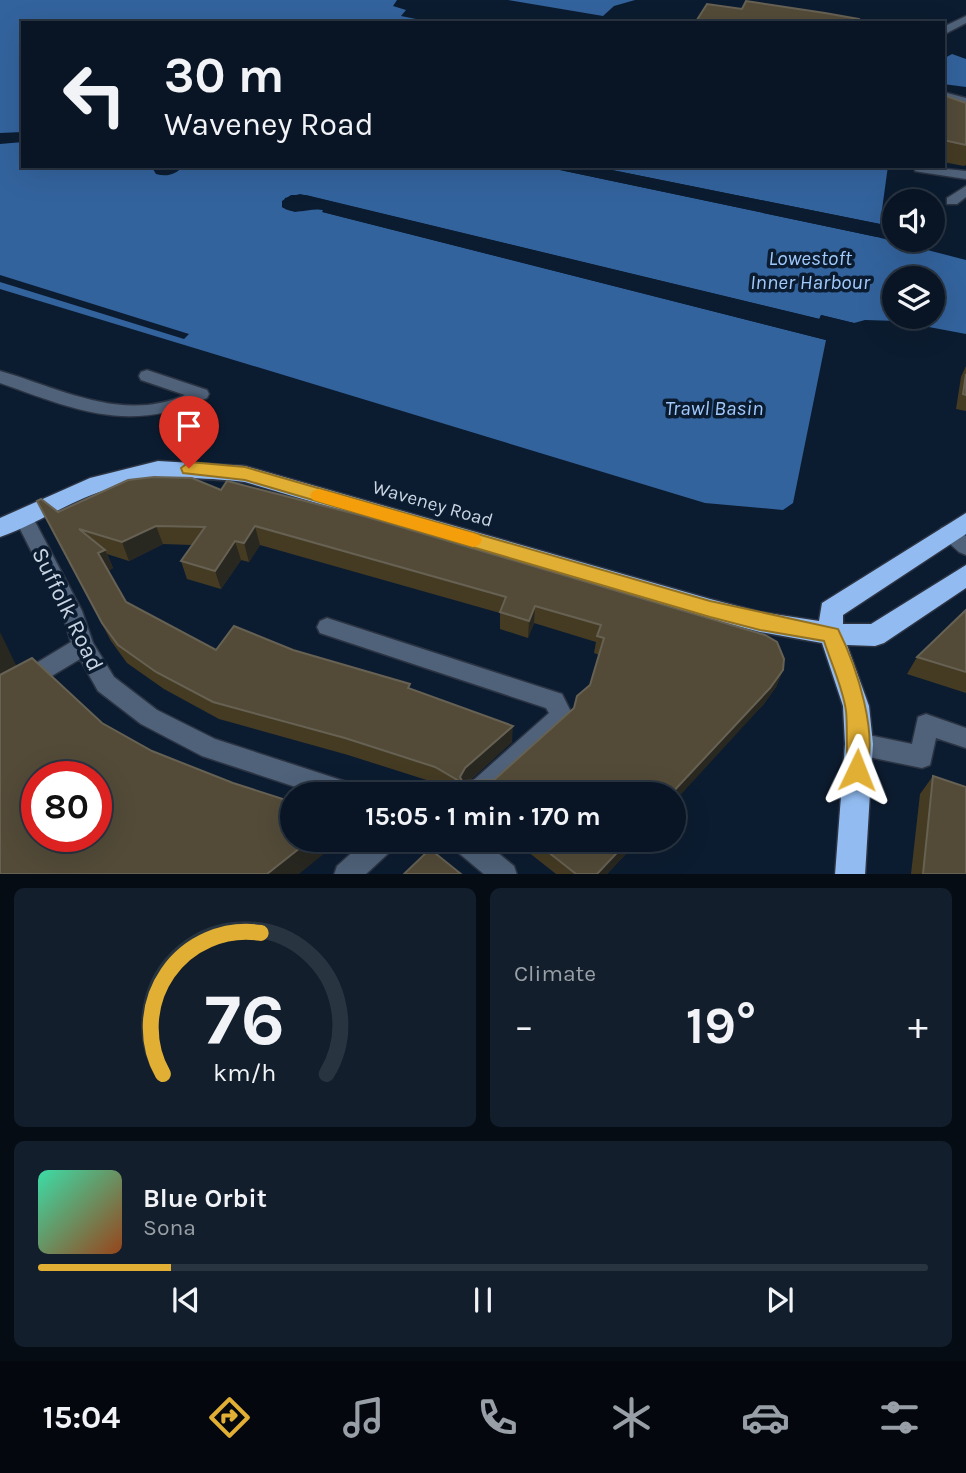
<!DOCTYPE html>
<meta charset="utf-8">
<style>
:root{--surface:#091524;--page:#121e2c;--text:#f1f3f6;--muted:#999fa6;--line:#293441;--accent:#e1af34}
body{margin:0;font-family:Karla,sans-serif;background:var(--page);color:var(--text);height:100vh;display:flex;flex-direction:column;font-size:26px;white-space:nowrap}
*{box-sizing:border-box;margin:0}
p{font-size:23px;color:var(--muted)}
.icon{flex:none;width:38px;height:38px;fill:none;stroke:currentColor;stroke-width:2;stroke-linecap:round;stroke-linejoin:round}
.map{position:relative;height:874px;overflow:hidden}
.details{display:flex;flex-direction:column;gap:14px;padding:14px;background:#050c14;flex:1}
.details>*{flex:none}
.top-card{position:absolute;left:21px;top:21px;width:924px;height:147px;border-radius:0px;box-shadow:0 7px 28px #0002,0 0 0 2px var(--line);background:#091524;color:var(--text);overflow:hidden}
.tools{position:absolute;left:882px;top:189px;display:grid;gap:14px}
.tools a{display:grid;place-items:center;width:63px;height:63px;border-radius:50%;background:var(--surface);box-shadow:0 7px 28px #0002,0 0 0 2px var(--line);font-size:35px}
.speed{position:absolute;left:21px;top:761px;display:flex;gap:14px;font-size:35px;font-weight:700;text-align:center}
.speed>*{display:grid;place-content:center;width:91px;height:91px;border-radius:50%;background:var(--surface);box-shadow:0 7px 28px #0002,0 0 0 2px var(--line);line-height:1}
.speed .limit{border:10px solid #d22;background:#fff;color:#111}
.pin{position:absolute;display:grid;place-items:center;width:60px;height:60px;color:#fff;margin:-72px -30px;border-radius:50% 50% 50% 0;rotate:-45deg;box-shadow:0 0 7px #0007}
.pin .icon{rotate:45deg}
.me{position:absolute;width:77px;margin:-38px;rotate:2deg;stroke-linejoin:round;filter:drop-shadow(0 0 5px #0008)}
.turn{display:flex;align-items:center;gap:24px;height:147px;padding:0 28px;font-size:32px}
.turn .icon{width:91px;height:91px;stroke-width:2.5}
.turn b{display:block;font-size:49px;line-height:60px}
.big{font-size:52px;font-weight:700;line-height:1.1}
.details .widget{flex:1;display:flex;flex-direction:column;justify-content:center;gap:10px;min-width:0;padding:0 24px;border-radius:10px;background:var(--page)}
.details .dial{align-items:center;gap:0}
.dial svg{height:182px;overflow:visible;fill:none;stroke:var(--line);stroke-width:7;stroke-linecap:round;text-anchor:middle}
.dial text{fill:var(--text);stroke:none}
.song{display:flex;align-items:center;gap:21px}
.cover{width:84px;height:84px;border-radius:10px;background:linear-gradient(135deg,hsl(160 70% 55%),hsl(20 70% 35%))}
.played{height:7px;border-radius:4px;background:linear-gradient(90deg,var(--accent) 15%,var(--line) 15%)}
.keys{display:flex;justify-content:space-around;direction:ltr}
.heat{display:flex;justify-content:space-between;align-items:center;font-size:38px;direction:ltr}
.details .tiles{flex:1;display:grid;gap:14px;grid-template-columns:1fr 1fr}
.widget:last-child{grid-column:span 2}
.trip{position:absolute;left:280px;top:782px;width:406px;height:70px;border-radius:35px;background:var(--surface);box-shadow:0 7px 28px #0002,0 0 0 2px var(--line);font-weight:700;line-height:70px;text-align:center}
.tabs{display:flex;height:112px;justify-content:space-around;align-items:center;background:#04080e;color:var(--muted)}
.tabs .icon{width:49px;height:49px}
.tabs .selected{color:var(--accent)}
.tabs b{font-size:32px;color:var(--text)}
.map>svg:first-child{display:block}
.water{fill:#33639d;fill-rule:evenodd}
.pier{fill:#0c1c30}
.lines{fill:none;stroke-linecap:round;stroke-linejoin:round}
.minor-casing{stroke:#2c3444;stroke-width:3}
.highway-casing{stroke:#2c3444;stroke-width:3}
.minor{fill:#4f6279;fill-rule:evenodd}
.highway{fill:#92bcf1;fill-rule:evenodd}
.wall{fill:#453b23;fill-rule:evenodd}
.shaded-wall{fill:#282720}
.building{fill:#534b38;stroke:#666153;stroke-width:2;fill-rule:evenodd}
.route{fill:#e1af34;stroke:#927222;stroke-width:2}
.slow{fill:#f59e0b}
.labels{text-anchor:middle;stroke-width:7;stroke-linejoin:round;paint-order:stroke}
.street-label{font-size:19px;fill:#cad5e3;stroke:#0c1c30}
.water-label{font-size:21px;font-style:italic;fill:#a1c9fb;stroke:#0c1c30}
.near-street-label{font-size:23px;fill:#cad5e3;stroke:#0c1c30}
</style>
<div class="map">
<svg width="966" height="875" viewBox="0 0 966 875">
<rect width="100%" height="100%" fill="#0c1c30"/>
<path class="water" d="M 0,0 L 397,0 L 393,6 L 406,10 L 401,16 L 426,21 L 23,23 L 23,132 L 0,133 Z
M 508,0 L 635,0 L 614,6 L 603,16 Z
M 952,54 L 966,59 L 966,87 L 943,84 L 943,59 Z
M 23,142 L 23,166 L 151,166 L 156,174 C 166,177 176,175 183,166 L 541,166 L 877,237 L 966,260 L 966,334 L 897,321 L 865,320 L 854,323 L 821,315 L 820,319 L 306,195 L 291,195 L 282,201 L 282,207 C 296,217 309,207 324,210 L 323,212 L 826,340 L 793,503 L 783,510 L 705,503 L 0,289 L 0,144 ZM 894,278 L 933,278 L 933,317 L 894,317 Z
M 592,166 L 888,166 L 880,224 Z"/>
<path class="pier" d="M 541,166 L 558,166 L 878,233 L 877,237 Z
M 589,166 L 592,166 L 880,224 L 879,228 L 592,170 Z
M 300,194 L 819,319 L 821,315 L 854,323 L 850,326 L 823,319 L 819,323 L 305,198 L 292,199 L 285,204 L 295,209 L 311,204 L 325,206 L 327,210 L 829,338 L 826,340 L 322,212 L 323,210 L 312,207 L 295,212 L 282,207 L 285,198 Z
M 0,275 L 189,334 L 184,339 L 0,282 Z"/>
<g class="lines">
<defs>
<path id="minor" d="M 966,16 L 966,23 L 943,35 L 943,27 Z
M 943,92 L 966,98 L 966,106 L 943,99 Z
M 915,166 L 966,171 L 966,179 L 920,172 L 915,171 Z
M 966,186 L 966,197 L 957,204 L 947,204 L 947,198 Z
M 147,370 L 207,390 L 209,394 L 207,398 C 129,434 76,410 0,383 L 0,371 C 60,388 122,423 185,395 L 141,380 L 139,376 L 141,372 Z
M 23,510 L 30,512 L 82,611 L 93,643 L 114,677 L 157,710 L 215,739 L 350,783 L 358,786 L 362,794 L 317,794 L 202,756 L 141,724 L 98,691 L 80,659 L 0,707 L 0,685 L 71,642 L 62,612 L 14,517 L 16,512 Z
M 948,525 L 966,536 L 966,555 L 959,552 L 938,533 L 941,528 Z
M 327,618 L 562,694 L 573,716 L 570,723 L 492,794 L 463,794 L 467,786 L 549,713 L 546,708 L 320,633 L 317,627 L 320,621 Z
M 926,714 L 966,728 L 966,748 L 936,738 L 930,765 L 922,768 L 859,755 L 851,751 L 848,744 L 851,737 L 859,733 L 912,744 L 918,717 Z
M 366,840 L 396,840 L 393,849 L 365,875 L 334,875 L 337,866 Z
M 451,840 L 482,840 L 514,866 L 517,875 L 485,875 L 454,849 Z"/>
<path id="highway" d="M 158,461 L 245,466 L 710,599 L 760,612 L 819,621 L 822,603 L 966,513 L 966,534 L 843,615 L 843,624 L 871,624 L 966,565 L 966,588 L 884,643 L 875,646 L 847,645 L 869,706 L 873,744 L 865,875 L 835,875 L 845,744 L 843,706 L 822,643 L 760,632 L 710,619 L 245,482 C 185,476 142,474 84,498 C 56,510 29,527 0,537 L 0,518 L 90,478 Z"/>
</defs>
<use href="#minor" class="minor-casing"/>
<use href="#highway" class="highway-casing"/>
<use href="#minor" class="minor"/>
<use href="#highway" class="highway"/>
</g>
<path class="wall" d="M 943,95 L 966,103 L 966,165 L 964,166 L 943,162 Z
M 966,366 L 966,411 L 956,409 L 961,377 Z
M 221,490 L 783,670 L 776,687 L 763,705 L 674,794 L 455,794 L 436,783 L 348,755 L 219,719 L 164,689 L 127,663 L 111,641 L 37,501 L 58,512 ZM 163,544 L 192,545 L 181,561 L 187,579 L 221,589 L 241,560 L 249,562 L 260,545 L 500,613 L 500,629 L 528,638 L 534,623 L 596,642 L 594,653 L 599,655 L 590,685 L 574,708 L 494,780 L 469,781 L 512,742 L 410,689 L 293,650 L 216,650 L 126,602 L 108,571 L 113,568 L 107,554 L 129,561 Z
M 966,610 L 966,693 L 907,674 L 917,657 Z
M 933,776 L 966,874 L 911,874 L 920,794 Z
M 513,840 L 639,840 L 607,874 L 556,874 Z"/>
<path class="shaded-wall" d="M 156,526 L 163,544 L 129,561 L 122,542 Z
M 255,526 L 260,545 L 249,562 L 244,543 Z
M 235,541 L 241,560 L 221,589 L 215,571 Z
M 105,550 L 113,568 L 107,572 L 98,553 Z
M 535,606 L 534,623 L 528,638 L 529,621 Z
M 0,632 L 19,671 L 0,683 Z
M 783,670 L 776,687 L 763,705 L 674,802 L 674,794 L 671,794 Z
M 513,726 L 512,742 L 465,784 L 460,777 L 465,768 Z
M 310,840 L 341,840 L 299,874 L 267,874 Z
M 629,840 L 639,840 L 607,874 L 597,874 Z"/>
<path class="building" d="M 746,1 L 825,13 L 859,19 L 858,23 L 695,23 L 707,4 L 742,9 Z
M 943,95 L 966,103 L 966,145 L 943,140 Z
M 966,374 L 966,395 L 963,394 Z
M 154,477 L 192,478 L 221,490 L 227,481 L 367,517 L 765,635 L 777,642 L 784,659 L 783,670 L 770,688 L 671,794 L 475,794 L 459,781 L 435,767 L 345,738 L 213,702 L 156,672 L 118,645 L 102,623 L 37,501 L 41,499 L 58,512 L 128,480 ZM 156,526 L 205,527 L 181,561 L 215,571 L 235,541 L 244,543 L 255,526 L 506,597 L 500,612 L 529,621 L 535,606 L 601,625 L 597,636 L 604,638 L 590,685 L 577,696 L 574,708 L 494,780 L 462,781 L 460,777 L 465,768 L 513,726 L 408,688 L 410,684 L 293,650 L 234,626 L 216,650 L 126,602 L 98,553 L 105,550 L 79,529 L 122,542 Z
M 966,610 L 966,672 L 917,657 Z
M 32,658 L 102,723 L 152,751 L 233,783 L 292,802 L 292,840 L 310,840 L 267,874 L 0,874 L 0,675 ZM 37,777 L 96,777 L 96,836 L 37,836 Z
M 933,776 L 966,787 L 966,874 L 923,874 Z
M 533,840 L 629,840 L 597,874 L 576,874 Z
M 430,849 L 461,874 L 404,874 Z"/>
<path class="route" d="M 189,462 L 245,467 L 710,601 L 838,629 C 856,665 881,738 864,777 L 857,780 L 850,777 C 845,766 848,727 846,711 C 843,688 831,663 824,641 L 760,630 L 710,617 L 245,480 L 183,473 L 181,468 Z"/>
<path class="slow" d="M 319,489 L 473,533 L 479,535 L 482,540 L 479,545 L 473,547 L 313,500 L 310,495 L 313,491 Z"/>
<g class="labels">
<g class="street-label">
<text transform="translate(433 503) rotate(16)" y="7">Waveney Road</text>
</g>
<g class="water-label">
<text x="810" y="265">Lowestoft<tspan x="810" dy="24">Inner Harbour</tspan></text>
<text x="714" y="415">Trawl Basin</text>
</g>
<g class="near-street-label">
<text transform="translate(68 609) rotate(64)" y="8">Suffolk Road</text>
</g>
</g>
</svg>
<div class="tools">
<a><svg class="icon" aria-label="sound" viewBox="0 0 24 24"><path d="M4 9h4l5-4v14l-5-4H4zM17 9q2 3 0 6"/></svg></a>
<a><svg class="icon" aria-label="layers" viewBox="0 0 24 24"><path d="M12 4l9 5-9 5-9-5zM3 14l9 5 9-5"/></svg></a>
</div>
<div class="speed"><div class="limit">80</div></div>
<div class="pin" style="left:189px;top:468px;background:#d93025"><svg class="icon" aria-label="arrive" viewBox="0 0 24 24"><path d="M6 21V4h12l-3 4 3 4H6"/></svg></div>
<svg class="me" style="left:857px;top:770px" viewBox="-20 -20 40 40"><path d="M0-17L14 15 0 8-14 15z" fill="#e1af34" stroke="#fff" stroke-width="4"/></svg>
<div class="trip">15:05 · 1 min · 170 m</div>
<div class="top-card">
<div class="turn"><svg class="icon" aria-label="left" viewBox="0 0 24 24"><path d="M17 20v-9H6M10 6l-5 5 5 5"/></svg><div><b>30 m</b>Waveney Road</div></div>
</div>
</div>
<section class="details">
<div class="tiles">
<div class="widget dial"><svg viewBox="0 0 100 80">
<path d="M14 69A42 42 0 1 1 86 69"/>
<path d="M14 69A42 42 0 0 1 57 7" stroke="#e1af34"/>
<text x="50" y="56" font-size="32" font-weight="700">76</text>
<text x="50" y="72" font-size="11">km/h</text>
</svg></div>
<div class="widget"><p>Climate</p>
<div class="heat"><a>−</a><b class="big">19°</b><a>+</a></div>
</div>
<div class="widget">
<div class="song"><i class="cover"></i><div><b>Blue Orbit</b><p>Sona</p></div></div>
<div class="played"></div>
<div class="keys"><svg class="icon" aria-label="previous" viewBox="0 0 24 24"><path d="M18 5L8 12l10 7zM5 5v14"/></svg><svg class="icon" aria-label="pause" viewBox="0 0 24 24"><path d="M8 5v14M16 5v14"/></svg><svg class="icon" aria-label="next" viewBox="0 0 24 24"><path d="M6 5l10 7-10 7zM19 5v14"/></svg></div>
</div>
</div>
</section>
<nav class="tabs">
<b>15:04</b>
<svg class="icon selected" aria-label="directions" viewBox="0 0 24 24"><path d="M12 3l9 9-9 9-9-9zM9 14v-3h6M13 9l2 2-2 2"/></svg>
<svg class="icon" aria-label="music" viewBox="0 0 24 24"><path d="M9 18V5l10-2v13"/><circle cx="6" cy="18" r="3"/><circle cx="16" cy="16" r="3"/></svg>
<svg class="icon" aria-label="phone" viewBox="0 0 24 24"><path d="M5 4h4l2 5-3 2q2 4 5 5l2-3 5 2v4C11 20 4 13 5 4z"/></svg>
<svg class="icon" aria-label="climate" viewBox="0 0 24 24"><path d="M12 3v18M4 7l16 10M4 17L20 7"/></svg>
<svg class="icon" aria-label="car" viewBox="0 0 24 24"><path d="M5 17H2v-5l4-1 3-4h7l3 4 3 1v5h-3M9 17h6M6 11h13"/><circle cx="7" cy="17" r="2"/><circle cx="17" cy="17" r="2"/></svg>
<svg class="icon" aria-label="filters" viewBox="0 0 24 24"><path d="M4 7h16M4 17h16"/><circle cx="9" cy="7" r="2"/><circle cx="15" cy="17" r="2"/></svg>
</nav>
